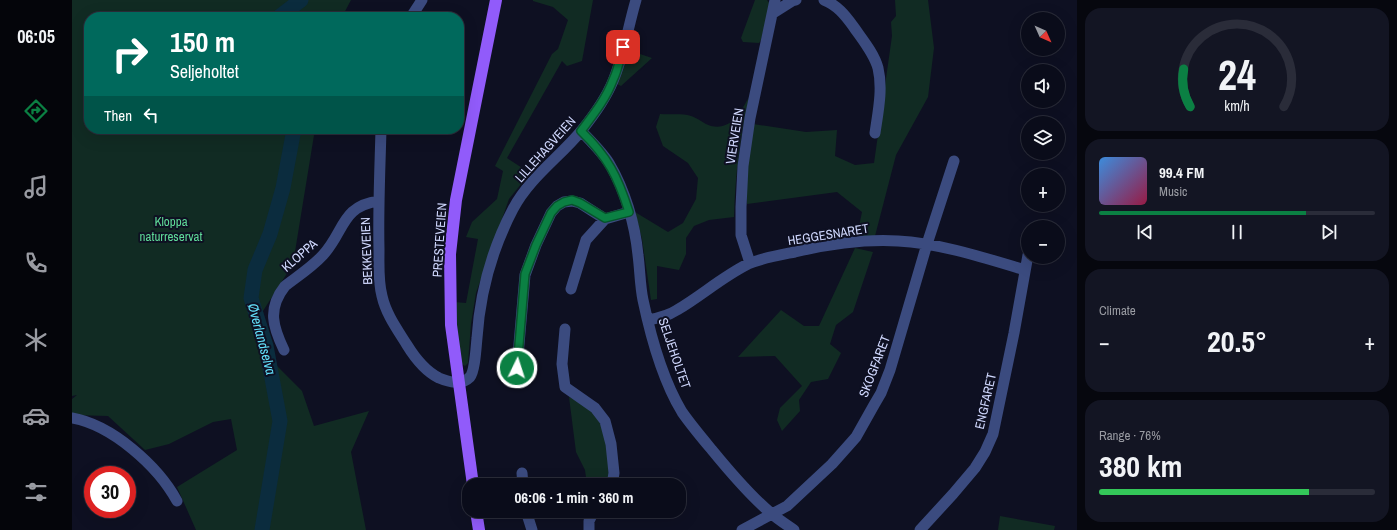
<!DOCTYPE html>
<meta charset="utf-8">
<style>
:root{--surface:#0a0c1a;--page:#131523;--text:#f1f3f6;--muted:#999ba2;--line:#2a2c39;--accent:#0b8043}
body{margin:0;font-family:"Archivo Narrow",sans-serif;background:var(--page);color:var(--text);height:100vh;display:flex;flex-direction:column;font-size:15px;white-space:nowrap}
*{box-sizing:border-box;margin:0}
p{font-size:13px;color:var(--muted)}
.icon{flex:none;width:22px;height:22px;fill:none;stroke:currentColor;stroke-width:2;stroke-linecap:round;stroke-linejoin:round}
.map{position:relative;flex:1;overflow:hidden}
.side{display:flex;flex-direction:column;gap:8px;padding:8px;background:#06070e;width:320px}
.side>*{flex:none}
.top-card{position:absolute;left:12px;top:12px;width:380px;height:122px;border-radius:16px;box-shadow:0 4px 16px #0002,0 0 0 1px var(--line);background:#00695c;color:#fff;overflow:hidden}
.needle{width:26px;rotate:135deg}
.controls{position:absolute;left:949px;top:12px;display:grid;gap:8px}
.controls a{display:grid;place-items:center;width:44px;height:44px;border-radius:50%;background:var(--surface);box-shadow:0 4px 16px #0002,0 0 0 1px var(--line);font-size:20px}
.speed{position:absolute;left:12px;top:466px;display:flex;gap:8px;font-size:20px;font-weight:700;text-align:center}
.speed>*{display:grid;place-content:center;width:52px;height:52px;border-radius:50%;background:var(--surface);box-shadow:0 4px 16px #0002,0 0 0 1px var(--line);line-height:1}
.speed .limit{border:6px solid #d22;background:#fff;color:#111}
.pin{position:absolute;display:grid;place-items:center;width:34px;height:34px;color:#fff;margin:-17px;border-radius:8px;box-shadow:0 2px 6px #0006}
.me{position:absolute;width:44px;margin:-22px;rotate:4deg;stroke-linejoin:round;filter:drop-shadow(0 0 3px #0008)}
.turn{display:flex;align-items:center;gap:14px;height:84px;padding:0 20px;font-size:18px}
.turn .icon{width:52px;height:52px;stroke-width:2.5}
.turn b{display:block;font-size:28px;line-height:34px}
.then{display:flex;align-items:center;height:38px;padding:0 20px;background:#0003;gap:8px;font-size:15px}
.big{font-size:30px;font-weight:700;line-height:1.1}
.side .widget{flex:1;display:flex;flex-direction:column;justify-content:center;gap:6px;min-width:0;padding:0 14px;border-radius:16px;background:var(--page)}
.side .dial{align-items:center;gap:0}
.dial svg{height:104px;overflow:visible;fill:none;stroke:var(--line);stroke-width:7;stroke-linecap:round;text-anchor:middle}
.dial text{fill:var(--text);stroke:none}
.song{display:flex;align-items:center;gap:12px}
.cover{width:48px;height:48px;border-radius:6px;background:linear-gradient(135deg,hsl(210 70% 55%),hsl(340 70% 35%))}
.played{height:4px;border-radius:2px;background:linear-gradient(90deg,var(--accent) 75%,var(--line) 75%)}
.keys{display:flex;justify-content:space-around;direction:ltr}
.heat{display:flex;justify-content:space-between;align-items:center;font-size:22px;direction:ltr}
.charge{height:6px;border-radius:3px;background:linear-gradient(90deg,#34c759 76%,var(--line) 0)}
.trip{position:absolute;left:390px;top:478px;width:224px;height:40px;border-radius:16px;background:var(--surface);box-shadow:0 4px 16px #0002,0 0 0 1px var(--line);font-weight:700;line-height:40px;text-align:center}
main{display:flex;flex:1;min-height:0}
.tab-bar{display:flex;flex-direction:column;width:72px;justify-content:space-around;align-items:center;background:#04050a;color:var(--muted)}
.tab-bar .icon{width:28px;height:28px}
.tab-bar .active{color:var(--accent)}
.tab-bar b{font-size:18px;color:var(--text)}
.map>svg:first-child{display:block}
.green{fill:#112b23}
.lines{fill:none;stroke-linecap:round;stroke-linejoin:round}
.river{stroke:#0b2c3e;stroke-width:15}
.minor{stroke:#3b4b7f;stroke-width:11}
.major{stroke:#915bfa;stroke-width:12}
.route-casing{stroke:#07532c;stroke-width:10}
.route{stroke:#0b8043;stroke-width:7}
.labels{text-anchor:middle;stroke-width:4;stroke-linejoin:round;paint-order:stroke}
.street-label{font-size:13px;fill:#d0d8fe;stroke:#0e1022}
.park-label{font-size:13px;fill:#5fdb99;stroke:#0e1022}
.water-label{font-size:14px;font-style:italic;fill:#62dffa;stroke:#0e1022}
</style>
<main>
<nav class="tab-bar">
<b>06:05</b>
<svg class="icon active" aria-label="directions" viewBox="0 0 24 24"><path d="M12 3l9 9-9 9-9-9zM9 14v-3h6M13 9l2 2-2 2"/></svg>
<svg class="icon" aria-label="music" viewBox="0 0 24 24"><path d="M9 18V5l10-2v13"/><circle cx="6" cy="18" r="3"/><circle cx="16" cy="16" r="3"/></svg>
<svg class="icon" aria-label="phone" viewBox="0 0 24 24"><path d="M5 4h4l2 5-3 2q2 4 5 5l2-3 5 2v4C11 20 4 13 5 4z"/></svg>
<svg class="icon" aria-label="climate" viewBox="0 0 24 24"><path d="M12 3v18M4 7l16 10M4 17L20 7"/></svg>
<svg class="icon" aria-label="car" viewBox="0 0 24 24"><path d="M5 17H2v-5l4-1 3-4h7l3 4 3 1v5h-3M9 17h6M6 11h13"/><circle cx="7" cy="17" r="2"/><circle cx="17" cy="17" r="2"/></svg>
<svg class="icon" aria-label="filters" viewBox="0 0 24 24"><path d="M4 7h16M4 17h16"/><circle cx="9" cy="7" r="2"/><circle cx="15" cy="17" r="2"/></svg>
</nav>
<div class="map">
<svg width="1005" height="530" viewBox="0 0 1005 530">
<rect width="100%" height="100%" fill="#0e1022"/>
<path class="green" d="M 0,0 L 279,0 L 270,17 L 17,17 L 17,129 L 243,129 L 221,264 L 191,311 L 197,358 L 230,391 L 242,426 L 297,411 L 279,452 L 294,530 L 124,530 L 105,487 L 165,450 L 159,419 L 141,422 L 97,444 L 73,450 L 36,416 L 0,415 L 0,399 L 5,395 L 0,396 Z
M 461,0 L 521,0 L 510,61 L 495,66 L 490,61 L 435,158 L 458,173 L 437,199 L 404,293 L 399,324 L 396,363 L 393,366 L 388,363 L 382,302 L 394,303 L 406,239 L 394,237 L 400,222 L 425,199 L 431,171 L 423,166 L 480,54 L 486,49 L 496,20 L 481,7 L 461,1 Z
M 683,0 L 695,0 L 698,4 L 689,40 L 687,43 L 671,42 L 669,38 Z
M 823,0 L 856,0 L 862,48 L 856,97 L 824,155 L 803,236 L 785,236 L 790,212 L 765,192 L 675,204 L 674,168 L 681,124 L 734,132 L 765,130 L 763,156 L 783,165 L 802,163 L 820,36 L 819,22 L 824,16 Z
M 556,50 L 580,58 L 549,86 L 545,84 Z
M 677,97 C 668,137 663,175 662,217 L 637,220 L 622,226 L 614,238 L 614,254 L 607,270 L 585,266 L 585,299 L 579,300 L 570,239 L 563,212 L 596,232 L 611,223 L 624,199 L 626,178 L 616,163 L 591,146 L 584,127 L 588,114 C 598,115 610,113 619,116 C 626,118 632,124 639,126 C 659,131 669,111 677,97 Z
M 783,248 L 801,252 L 781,312 L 764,325 L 758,344 L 769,353 L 756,379 L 739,382 L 727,400 L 728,411 L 710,431 L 705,420 L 708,408 L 730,386 L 703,356 L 666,357 L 709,310 L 732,326 L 747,326 Z
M 497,397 C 506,400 514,403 521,410 C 533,423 541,469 535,485 L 515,485 L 513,470 L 504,452 Z
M 928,516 L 983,526 L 982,530 L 926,530 Z"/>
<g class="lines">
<path class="river" d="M 207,17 L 229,0
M 190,530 L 208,421 L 194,346 L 179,298 L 183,270 L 198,234 L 211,188 L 222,129"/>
<path class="minor" d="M 752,0 C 765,5 773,15 781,26 C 790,39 802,53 806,68 C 811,89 806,112 803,133
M 701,13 L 720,1 L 724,0
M 339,17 L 350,0
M 309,129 C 308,169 306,209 307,249 C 307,265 306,281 310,296 C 314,314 325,329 335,345 C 343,358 353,371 367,378 C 377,382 389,386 398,377 C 403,371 404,347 405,338 C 408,293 420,249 441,209 C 458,177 488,157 510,130 C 522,115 534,98 541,81 C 552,55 556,27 564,0
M 509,131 C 519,141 529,151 537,163 C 553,190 563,224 566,255 C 568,270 568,286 571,300 C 579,338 590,379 610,412 C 619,425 630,438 640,450 C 658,472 678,496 700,514 C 707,520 715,525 722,530
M 678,263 L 669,235 L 669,207 L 671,166 L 678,118 L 703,0
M 499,289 L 514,240 L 533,219
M 576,320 C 586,318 596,316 605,310 C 629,296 650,277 676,264 C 690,258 708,255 723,252 C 757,244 791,239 826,241 C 867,243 913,258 953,270
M 493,329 L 490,364 L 493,387 L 523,408 L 533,421 L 539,444 L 542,473 L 540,485
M 212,350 C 201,327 195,309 213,286 C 226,276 240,267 251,255 C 273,231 269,206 307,201
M 445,367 L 453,275 L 464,245 L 479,213 L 485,206 L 492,202 L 500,201 L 508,203 L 533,219 L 557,212
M 0,418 C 40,425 86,466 105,501
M 450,473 L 451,485
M 454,511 L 460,530
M 517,530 L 517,521 L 522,511
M 670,530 L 715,506 L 760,464 L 784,437 L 802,405 L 809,393 L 818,370 L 855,244 L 882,161
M 848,530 L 881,494 L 903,468 L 913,452 L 921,434 L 942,333 L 956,255"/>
<path class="major" d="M 401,485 L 379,325 L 378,254 L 384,200 L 424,0
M 404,511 L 407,530"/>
</g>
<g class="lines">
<defs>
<path id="route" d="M 445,368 L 453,274 L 464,245 L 479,213 L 485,206 L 492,202 L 500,200 L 508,203 L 533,218 L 557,212 C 546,177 536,157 509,131 C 521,115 534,99 541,80 C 546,70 548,58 551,47"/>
</defs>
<use href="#route" class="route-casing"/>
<use href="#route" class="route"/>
</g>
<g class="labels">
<g class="street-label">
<text transform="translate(662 136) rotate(-81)" y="5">VIERVEIEN</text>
<text transform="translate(473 149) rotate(-48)" y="5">LILLEHAGVEIEN</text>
<text transform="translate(756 234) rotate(-9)" y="5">HEGGESNARET</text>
<text transform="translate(367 240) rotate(-86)" y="5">PRESTEVEIEN</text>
<text transform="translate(294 251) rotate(-92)" y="5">BEKKEVEIEN</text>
<text transform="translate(227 255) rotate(-41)" y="5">KLOPPA</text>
<text transform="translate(603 353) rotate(71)" y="5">SELJEHOLTET</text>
<text transform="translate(802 366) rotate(-69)" y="5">SKOGFARET</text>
<text transform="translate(913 401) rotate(-77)" y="5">ENGFARET</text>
</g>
<g class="park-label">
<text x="99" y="226">Kloppa<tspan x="99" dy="15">naturreservat</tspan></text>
</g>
<g class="water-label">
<text transform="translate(190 339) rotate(75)" y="5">Øverlandselva</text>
</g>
</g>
</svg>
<div class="controls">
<a><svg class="needle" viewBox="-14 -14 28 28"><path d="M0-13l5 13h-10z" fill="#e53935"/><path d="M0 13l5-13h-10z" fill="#999ba2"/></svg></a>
<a><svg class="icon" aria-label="sound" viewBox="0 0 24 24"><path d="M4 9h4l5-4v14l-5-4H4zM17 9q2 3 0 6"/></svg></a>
<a><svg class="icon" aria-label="layers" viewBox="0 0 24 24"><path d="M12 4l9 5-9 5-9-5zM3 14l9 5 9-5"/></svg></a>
<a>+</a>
<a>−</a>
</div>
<div class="speed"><div class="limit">30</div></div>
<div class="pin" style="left:551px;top:47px;background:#d93025"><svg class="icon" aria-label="arrive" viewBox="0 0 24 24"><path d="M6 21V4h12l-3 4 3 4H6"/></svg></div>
<svg class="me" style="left:445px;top:368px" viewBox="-20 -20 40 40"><circle r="17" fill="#0b8043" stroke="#fff" stroke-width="3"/><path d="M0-11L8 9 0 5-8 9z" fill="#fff"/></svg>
<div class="trip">06:06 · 1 min · 360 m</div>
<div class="top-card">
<div class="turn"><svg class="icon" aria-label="right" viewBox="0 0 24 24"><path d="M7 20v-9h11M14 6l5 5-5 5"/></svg><div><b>150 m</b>Seljeholtet</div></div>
<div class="then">Then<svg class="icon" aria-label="left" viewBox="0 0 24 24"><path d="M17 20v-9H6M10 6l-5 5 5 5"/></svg></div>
</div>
</div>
<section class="side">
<div class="widget dial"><svg viewBox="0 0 100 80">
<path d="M14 69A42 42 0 1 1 86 69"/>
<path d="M14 69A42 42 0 0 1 9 40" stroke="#0b8043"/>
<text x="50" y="56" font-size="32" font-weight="700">24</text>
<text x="50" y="72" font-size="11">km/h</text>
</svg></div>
<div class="widget">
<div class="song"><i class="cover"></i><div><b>99.4 FM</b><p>Music</p></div></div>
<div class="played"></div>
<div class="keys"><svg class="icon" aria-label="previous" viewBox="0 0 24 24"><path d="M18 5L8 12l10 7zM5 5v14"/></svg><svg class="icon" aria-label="pause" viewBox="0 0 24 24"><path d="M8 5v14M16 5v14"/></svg><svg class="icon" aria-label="next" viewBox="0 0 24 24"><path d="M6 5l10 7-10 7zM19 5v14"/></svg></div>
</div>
<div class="widget"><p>Climate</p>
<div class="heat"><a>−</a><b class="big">20.5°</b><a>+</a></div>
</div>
<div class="widget"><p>Range · 76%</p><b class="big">380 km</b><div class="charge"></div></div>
</section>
</main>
